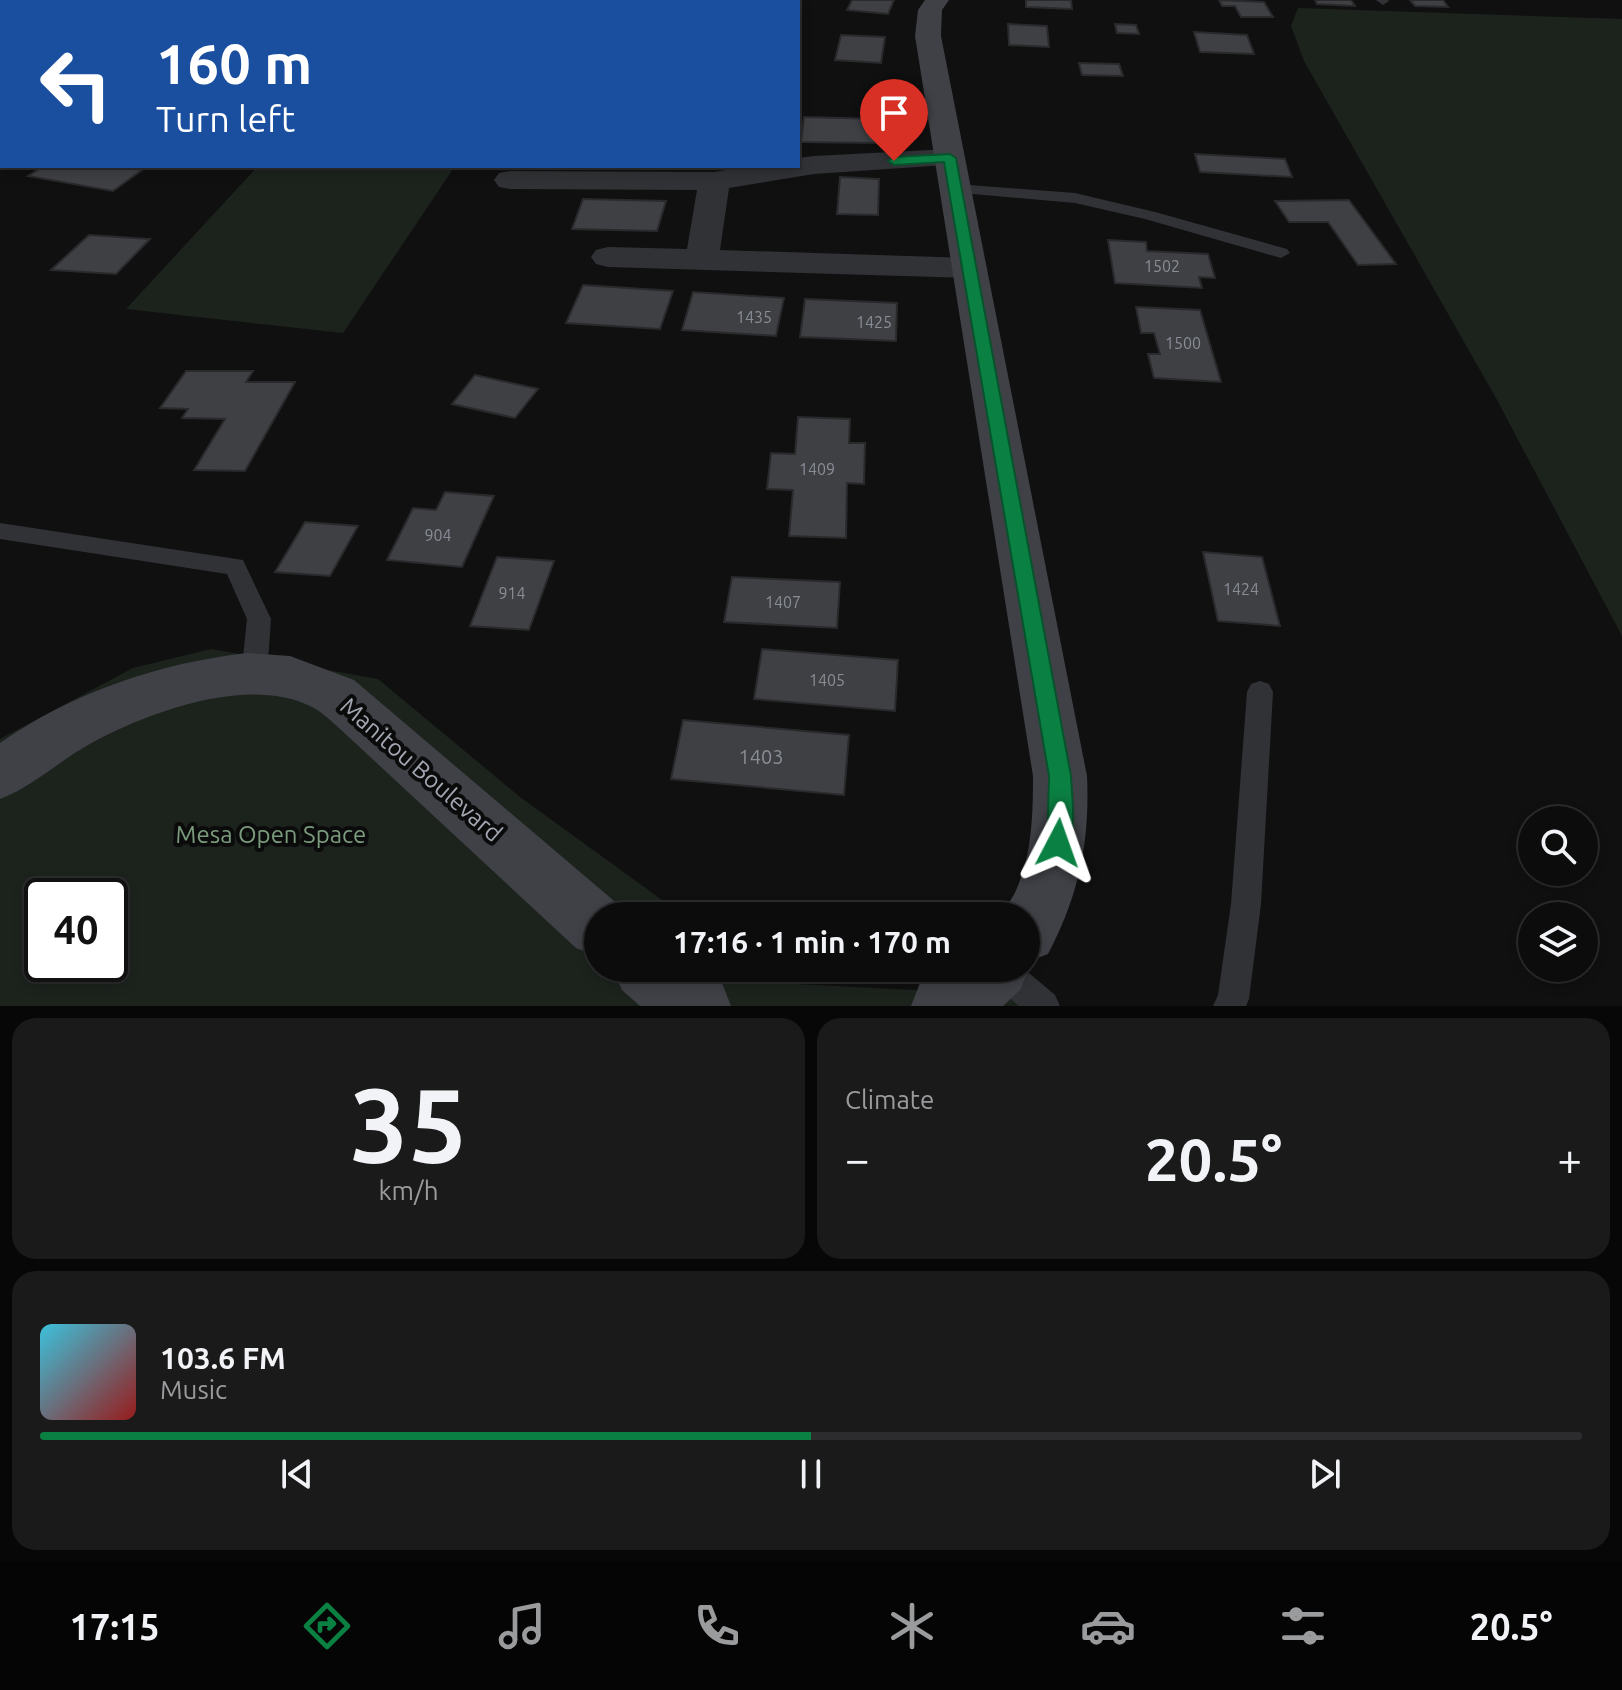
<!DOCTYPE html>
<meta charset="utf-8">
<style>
:root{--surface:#0c0c0d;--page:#1a1a1b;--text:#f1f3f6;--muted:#9a9b9d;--line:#2c2c2e;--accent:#0b8043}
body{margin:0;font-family:Ubuntu,sans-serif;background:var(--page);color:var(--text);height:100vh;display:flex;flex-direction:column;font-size:30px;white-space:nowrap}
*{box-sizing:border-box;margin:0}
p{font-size:26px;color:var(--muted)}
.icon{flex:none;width:44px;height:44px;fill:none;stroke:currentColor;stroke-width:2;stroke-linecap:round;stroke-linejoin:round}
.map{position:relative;height:1006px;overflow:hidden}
.panel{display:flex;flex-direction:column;gap:12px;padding:12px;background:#070707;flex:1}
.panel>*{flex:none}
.banner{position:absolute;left:0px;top:0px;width:800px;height:168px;box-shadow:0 4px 12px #0003,0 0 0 2px var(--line);background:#1a4fa0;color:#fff;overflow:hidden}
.controls{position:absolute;left:1518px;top:806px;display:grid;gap:16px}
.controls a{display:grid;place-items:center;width:80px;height:80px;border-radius:50%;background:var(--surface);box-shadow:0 4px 12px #0003,0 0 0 2px var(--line);font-size:40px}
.speed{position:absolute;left:24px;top:878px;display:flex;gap:16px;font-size:40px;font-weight:700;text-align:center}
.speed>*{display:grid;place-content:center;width:104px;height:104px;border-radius:50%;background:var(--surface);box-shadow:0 4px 12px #0003,0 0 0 2px var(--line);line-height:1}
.speed .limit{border:4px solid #111;border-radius:12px;background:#fff;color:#111}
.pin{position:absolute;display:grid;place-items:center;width:68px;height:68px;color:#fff;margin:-82px -34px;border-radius:50% 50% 50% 0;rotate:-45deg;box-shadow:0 0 8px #0007}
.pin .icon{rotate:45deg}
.me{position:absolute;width:88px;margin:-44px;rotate:4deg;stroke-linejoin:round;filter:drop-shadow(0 0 6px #0008)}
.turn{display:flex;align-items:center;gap:28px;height:168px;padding:0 24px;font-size:36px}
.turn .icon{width:104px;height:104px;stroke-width:2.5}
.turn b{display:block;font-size:56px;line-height:68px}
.big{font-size:60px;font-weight:600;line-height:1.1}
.panel .tile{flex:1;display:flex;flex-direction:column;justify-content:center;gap:12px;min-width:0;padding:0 28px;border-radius:24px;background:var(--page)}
.panel .dial{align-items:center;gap:0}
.dial b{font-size:104px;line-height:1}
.song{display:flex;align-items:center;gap:24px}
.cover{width:96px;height:96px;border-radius:12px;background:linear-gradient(135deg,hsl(190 70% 55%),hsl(0 70% 35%))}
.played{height:8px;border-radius:4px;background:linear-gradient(90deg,var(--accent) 50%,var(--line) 50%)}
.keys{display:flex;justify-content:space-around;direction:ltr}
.heat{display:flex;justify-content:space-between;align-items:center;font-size:44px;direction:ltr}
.panel .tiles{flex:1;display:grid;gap:12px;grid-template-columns:1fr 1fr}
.tile:last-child{grid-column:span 2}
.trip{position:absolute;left:584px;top:902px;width:456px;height:80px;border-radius:40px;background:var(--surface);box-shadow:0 4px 12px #0003,0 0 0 2px var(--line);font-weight:600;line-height:80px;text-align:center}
.tab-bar{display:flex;height:128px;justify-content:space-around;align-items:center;background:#050505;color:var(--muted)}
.tab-bar .icon{width:56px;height:56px}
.tab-bar .on{color:var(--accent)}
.tab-bar b{font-size:36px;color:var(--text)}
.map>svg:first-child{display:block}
.green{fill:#1c231d;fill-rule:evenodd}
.building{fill:#3f4044;stroke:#2a2a2d;stroke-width:2}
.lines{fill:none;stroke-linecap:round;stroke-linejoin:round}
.lane{fill:#313236;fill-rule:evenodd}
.street{fill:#313236;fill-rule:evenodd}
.secondary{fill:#3f4146;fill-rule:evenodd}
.route{fill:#0b8043;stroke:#07532c;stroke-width:2}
.labels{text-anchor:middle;stroke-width:8;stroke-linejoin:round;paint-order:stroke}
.number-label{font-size:16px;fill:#898d96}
.near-number-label{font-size:20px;fill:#898d96}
.near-street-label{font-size:24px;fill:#a2a7b1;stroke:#0b0b0c}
.near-park-label{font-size:24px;fill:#7a9b7c;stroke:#0b0b0c}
</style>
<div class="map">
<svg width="1622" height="1006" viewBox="0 0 1622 1006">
<rect width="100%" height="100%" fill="#101011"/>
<path class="green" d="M 1298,8 L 1622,19 L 1622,636 L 1496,398 L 1304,61 L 1291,26 Z
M 258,166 L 455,166 L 343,333 L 126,309 Z
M 211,649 L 378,679 L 520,797 L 684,916 L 598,916 L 598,968 L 756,968 L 776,983 L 1051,997 L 1054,1006 L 0,1006 L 0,739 L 133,668 ZM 42,896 L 110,896 L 110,964 L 42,964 Z"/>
<path class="building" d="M 852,0 L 894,0 L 888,14 L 847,10 Z
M 1026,0 L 1071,0 L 1072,9 L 1026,7 Z
M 1219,0 L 1264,2 L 1273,17 L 1241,17 L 1235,6 L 1222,6 Z
M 1315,0 L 1351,0 L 1355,6 L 1317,4 Z
M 1410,0 L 1443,0 L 1448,7 L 1415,6 Z
M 1008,24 L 1047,26 L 1049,47 L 1009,45 Z
M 1115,24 L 1136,25 L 1139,34 L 1117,33 Z
M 1194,32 L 1247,35 L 1254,54 L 1200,52 Z
M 841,35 L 885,37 L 881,63 L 835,60 Z
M 1079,63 L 1119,64 L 1123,76 L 1082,75 Z
M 804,117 L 878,119 L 878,143 L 801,142 Z
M 1195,154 L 1285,159 L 1292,177 L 1200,172 Z
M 44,166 L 118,166 L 142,170 L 113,191 L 28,176 Z
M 840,177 L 879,179 L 878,215 L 837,214 Z
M 583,199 L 666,201 L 657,231 L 572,229 Z
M 1349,200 L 1396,264 L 1358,265 L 1328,222 L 1289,222 L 1275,201 Z
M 89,235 L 150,239 L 116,274 L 51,270 Z
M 1108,240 L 1146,242 L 1147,251 L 1208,254 L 1215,278 L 1199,277 L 1202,288 L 1115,283 Z
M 583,285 L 673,291 L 660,329 L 566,323 Z
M 693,292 L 784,298 L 776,336 L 682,330 Z
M 805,299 L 897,303 L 896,341 L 800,337 Z
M 1136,307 L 1200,310 L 1221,382 L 1154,378 L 1148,354 L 1160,354 L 1154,333 L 1141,333 Z
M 186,371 L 253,371 L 246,382 L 295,382 L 245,471 L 194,470 L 225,419 L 182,418 L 188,409 L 160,408 Z
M 475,375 L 538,389 L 515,418 L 452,404 Z
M 798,417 L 850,419 L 849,443 L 865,443 L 864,484 L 847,483 L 846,538 L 789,536 L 793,490 L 767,489 L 771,453 L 795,454 Z
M 445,492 L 494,496 L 462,567 L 387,560 L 413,508 L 436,510 Z
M 305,522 L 358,526 L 330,576 L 275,572 Z
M 1203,552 L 1262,557 L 1280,626 L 1218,621 Z
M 497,557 L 554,561 L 529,630 L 470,626 Z
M 732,577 L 840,582 L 837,628 L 724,622 Z
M 762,649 L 898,660 L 895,711 L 754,699 Z
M 683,720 L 849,735 L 844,795 L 671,779 Z"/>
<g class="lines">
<path class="lane" d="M 1376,0 L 1388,0 L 1389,1 L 1383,5 Z
M 956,184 L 1075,193 L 1155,212 L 1287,249 L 1290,253 L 1281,258 L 1145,219 L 1075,203 L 950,192 L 948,189 Z
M 0,523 L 243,560 L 271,619 L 267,676 L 263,683 L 254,687 L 245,683 L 241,676 L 247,619 L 227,574 L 0,539 Z
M 1260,681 L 1269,684 L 1273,692 L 1261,904 L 1249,999 L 1246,1006 L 1213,1006 L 1218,995 L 1231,904 L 1247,692 L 1251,684 Z
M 983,968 L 1023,968 L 1055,995 L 1060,1006 L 1019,1006 L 988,979 Z"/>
<path class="street" d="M 19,0 L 45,0 L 18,2 Z
M 584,0 L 608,0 L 608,2 L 584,2 Z
M 950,149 L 961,152 L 965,158 L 961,164 L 814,174 L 729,188 L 720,250 L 970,258 L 982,261 L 987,268 L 982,275 L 970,278 L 608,267 L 596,264 L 591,257 L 596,250 L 608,247 L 687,249 L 697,190 L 510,189 L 499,187 L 494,180 L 499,173 L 510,171 L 714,172 L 750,166 L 798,166 L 798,158 L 814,156 Z"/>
<path class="secondary" d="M 925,0 L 949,0 L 942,10 L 941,36 L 1087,776 C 1090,841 1079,896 1048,954 L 1027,962 L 1029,968 L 1020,990 L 1003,1006 L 911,1006 L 920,983 L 950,968 L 1026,968 L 1026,916 L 1002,916 C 1006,906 1013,898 1017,888 C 1032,854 1033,813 1033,776 L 915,36 L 918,10 Z
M 247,653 L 290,656 L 354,680 L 620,906 L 624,916 L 598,916 L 598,957 L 576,948 L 339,728 C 330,720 321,711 310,706 C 247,675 145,713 88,745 C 58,762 32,787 0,799 L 0,743 C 73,692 160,663 247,653 Z
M 613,968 L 694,968 L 722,983 L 731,1006 L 640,1006 L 622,990 Z"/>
</g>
<path class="route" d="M 950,154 L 956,158 L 1071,776 C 1072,800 1077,828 1067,851 L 1058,854 L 1050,851 C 1046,841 1049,791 1049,776 L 944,162 L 894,165 L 888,161 L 894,157 Z"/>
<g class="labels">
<g class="number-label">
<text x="1162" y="272">1502</text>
<text x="754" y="323">1435</text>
<text x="874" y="328">1425</text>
<text x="1183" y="349">1500</text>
<text x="817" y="475">1409</text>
<text x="438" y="541">904</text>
<text x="1241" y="595">1424</text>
<text x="512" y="599">914</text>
<text x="783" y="608">1407</text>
<text x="827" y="686">1405</text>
</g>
<g class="near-number-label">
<text x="761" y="764">1403</text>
</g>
<g class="near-street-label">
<text transform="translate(421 770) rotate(41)" y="8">Manitou Boulevard</text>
</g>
<g class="near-park-label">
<text x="271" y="843">Mesa Open Space</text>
</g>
</g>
</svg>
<div class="controls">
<a><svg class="icon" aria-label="search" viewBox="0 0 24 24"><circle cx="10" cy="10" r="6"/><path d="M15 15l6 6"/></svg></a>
<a><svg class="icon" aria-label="layers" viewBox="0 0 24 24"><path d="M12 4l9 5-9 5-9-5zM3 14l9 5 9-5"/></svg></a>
</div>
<div class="speed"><div class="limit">40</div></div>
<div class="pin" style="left:894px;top:161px;background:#d93025"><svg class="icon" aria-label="arrive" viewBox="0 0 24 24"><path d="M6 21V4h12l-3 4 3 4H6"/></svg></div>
<svg class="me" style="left:1058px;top:843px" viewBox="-20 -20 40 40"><path d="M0-17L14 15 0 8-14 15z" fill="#0b8043" stroke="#fff" stroke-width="4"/></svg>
<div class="trip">17:16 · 1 min · 170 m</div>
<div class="banner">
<div class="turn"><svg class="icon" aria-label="left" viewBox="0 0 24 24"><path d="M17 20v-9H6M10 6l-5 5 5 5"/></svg><div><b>160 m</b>Turn left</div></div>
</div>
</div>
<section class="panel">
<div class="tiles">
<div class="tile dial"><b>35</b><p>km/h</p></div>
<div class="tile"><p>Climate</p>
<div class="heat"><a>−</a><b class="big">20.5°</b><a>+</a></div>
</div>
<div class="tile">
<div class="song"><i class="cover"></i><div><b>103.6 FM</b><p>Music</p></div></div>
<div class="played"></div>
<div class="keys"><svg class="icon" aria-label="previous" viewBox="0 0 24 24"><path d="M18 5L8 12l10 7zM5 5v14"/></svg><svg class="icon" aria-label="pause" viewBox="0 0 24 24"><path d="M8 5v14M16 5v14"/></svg><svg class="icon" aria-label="next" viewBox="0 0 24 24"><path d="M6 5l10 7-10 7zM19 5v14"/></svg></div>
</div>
</div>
</section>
<nav class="tab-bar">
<b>17:15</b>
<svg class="icon on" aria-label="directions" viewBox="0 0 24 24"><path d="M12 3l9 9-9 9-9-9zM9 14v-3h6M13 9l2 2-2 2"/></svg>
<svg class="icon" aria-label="music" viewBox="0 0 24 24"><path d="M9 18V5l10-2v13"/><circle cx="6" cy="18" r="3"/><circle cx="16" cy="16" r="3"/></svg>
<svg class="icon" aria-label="phone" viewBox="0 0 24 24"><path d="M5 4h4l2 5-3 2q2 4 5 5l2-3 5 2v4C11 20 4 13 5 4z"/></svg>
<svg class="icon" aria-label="climate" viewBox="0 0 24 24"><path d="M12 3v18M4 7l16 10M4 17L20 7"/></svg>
<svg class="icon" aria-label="car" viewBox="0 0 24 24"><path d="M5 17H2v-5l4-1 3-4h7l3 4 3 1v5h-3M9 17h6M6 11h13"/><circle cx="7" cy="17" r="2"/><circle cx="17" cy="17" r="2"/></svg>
<svg class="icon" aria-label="filters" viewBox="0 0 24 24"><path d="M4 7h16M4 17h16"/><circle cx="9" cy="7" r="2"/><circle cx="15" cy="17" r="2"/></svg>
<b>20.5°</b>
</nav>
